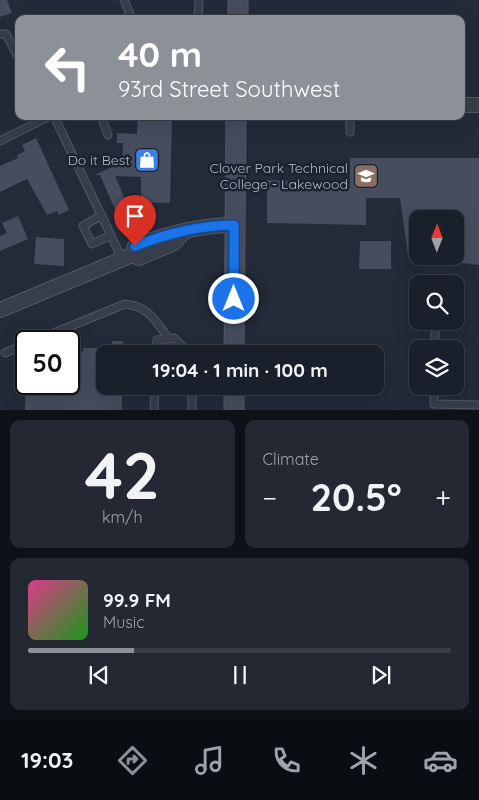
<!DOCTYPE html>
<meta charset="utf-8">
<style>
:root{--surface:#1a202b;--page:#232833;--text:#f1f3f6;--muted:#9fa3a9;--line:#383e47;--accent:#8c9099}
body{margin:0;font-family:Quicksand,sans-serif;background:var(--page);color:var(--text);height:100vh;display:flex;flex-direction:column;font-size:19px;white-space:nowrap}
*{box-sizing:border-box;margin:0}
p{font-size:16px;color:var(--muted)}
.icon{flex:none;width:28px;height:28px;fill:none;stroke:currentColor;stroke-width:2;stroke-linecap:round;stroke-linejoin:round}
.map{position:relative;height:410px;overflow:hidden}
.drawer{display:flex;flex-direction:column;gap:10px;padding:10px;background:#0e1218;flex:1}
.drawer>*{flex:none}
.hud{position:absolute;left:15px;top:15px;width:450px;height:105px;border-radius:10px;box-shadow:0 5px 20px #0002,0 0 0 1px var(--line);background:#8c9099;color:#fff;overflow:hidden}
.needle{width:32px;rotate:1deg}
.fabs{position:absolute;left:409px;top:210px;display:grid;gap:10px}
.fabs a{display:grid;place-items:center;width:55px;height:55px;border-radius:10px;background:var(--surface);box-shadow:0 5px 20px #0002,0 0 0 1px var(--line);font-size:25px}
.speed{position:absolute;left:15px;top:330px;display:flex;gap:10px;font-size:25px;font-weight:700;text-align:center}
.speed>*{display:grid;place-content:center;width:65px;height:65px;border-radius:50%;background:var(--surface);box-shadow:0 5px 20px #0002,0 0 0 1px var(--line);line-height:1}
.speed .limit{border:2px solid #111;border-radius:8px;background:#fff;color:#111}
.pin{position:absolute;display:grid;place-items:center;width:42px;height:42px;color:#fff;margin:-51px -21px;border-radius:50% 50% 50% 0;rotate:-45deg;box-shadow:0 0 5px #0007}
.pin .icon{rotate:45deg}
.me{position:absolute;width:55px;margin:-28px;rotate:0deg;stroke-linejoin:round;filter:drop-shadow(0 0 4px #0008)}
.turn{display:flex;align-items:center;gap:18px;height:105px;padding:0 20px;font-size:22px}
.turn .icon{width:65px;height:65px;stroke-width:2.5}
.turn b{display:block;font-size:35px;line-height:42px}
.big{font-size:38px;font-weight:700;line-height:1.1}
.drawer .widget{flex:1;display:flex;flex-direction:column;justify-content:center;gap:8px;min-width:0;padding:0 18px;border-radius:10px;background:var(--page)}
.drawer .dial{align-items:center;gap:0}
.dial b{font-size:65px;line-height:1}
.song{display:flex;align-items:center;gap:15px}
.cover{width:60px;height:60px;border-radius:8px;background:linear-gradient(135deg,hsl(330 70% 55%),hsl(120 70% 35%))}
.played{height:5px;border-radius:2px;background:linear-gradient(90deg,var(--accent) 25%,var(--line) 25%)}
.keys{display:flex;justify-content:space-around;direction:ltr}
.heat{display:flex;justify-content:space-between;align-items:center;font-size:28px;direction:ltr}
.drawer .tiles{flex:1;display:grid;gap:10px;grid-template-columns:1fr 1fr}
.widget:last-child{grid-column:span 2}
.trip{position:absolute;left:96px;top:345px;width:288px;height:50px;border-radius:10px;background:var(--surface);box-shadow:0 5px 20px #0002,0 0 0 1px var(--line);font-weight:700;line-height:50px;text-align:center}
.tab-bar{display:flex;height:80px;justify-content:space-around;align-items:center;background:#0a0d11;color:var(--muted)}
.tab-bar .icon{width:35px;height:35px}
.tab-bar .active{color:var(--accent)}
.tab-bar b{font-size:22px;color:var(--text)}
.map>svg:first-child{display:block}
.building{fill:#454d5e}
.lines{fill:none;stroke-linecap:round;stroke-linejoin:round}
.lane-casing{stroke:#525865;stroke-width:9}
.street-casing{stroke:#525865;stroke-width:16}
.secondary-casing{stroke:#525865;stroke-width:21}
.lane{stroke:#373d4a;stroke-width:7}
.street{stroke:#373d4a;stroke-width:14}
.secondary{stroke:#454c5d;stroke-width:19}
.route-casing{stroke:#114b97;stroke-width:12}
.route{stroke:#1a73e8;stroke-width:9}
.labels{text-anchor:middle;stroke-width:5;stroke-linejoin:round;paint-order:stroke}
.poi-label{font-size:14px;fill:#b2b8c6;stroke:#1c222f;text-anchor:end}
</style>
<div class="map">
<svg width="479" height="410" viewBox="0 0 479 410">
<rect width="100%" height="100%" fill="#232b39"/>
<path class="building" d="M 0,0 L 7,0 L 12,13 L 0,17 Z
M 138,116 L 172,116 L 170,203 L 141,202 L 141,177 L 115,176 L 136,224 L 124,230 L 100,175 L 94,175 L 122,163 L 123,143 L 117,143 L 117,133 L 137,134 Z
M 36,138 L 69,210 L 59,215 L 57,211 L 47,215 L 27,179 L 0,192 L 0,166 L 18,158 L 17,155 L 25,151 L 22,145 Z
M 350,158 L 479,158 L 479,265 L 455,262 L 455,219 L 418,219 L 418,253 L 408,255 L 400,198 L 366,198 L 366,225 L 267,223 L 267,180 L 350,183 Z
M 18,216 L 28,239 L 0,251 L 0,236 L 7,233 L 2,223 Z
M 36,237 L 64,239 L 64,266 L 34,264 Z
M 360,241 L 391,241 L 391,269 L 359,269 Z
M 112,341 L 123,341 L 122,354 L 112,354 Z
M 83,348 L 105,348 L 105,386 L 122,386 L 122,410 L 25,410 L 26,384 L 69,384 L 69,351 L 83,352 Z"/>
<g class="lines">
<defs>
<path id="lane" d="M 124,0 L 132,19
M 198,19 L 199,0
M 0,34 L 6,34 L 19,59
M 54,116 L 122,259
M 101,116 L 108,135
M 350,116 L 350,132
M 0,141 L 50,116
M 102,215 L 83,226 L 92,244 L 111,235
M 34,341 L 125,304 C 148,306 156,321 169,339
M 435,349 L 435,321
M 5,353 L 26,344
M 156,354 L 157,340 L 174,338 L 190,354
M 434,386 L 434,404 L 479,405
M 154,410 L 155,386
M 192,410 L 192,386"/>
<path id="street" d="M 461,105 L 479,105
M 132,255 L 135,246 C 166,234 202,225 235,225
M 0,310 L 132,255 L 139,258 L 174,243 L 183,233"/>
<path id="secondary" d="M 238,19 L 238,0
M 234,354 L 236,116
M 234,410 L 234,386"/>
</defs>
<use href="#lane" class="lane-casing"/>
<use href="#street" class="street-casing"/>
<use href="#secondary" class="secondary-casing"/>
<use href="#lane" class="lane"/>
<use href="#street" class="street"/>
<use href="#secondary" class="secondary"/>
</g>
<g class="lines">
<defs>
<path id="route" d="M 135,246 C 165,234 202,225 234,225 L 234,299"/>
</defs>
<use href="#route" class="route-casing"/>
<use href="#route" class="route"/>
</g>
<defs>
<symbol id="shop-square" viewBox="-11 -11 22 22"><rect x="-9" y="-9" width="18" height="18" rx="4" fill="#3f7fe0" stroke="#1c222f"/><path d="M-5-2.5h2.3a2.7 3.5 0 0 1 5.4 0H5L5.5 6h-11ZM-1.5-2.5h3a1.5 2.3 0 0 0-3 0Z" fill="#fff"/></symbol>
<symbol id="university-square" viewBox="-11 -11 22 22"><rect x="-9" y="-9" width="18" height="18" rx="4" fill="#8d6e63" stroke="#1c222f"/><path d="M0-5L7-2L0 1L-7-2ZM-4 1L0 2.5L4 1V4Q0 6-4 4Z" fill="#fff"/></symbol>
</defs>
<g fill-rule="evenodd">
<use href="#shop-square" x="133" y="146" width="28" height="28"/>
<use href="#university-square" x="352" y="162" width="28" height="28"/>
</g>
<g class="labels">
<g class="poi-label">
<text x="130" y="165">Do it Best</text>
<text x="348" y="173">Clover Park Technical<tspan x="348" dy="16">College - Lakewood</tspan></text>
</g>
</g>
</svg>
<div class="fabs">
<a><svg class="needle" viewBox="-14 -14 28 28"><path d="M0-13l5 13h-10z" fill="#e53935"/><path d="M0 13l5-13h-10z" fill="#9fa3a9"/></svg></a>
<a><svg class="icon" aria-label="search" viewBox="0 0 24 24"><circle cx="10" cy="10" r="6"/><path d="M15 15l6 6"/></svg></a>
<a><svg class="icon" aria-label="layers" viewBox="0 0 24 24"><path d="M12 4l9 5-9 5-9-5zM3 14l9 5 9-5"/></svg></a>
</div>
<div class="speed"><div class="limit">50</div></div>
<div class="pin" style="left:135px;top:246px;background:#d93025"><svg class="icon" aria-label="arrive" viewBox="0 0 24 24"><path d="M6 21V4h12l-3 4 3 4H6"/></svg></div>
<svg class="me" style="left:234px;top:299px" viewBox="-20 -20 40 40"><circle r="17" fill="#1a73e8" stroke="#fff" stroke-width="3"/><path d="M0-11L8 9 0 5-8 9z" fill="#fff"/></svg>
<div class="trip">19:04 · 1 min · 100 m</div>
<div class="hud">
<div class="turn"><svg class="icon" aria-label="left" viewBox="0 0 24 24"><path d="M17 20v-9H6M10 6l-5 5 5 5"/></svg><div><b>40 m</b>93rd Street Southwest</div></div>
</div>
</div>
<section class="drawer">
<div class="tiles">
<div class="widget dial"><b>42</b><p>km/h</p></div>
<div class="widget"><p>Climate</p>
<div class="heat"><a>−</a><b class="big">20.5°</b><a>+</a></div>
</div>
<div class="widget">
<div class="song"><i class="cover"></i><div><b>99.9 FM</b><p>Music</p></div></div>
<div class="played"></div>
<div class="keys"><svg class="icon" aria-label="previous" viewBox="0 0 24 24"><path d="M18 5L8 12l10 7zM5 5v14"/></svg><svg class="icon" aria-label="pause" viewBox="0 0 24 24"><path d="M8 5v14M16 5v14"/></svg><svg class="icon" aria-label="next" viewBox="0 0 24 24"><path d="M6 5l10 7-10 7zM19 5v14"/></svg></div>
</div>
</div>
</section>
<nav class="tab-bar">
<b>19:03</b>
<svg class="icon active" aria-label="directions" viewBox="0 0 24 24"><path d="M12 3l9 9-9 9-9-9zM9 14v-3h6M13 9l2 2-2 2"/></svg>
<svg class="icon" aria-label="music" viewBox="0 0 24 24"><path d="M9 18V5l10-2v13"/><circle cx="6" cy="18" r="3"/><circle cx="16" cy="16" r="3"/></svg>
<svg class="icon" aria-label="phone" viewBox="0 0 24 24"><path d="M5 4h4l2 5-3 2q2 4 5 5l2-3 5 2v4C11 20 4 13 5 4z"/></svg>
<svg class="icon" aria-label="climate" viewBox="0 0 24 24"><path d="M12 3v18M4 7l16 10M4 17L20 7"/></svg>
<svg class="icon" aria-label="car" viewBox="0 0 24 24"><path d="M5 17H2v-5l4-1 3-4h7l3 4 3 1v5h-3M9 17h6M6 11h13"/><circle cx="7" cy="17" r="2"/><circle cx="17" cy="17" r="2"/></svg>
</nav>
